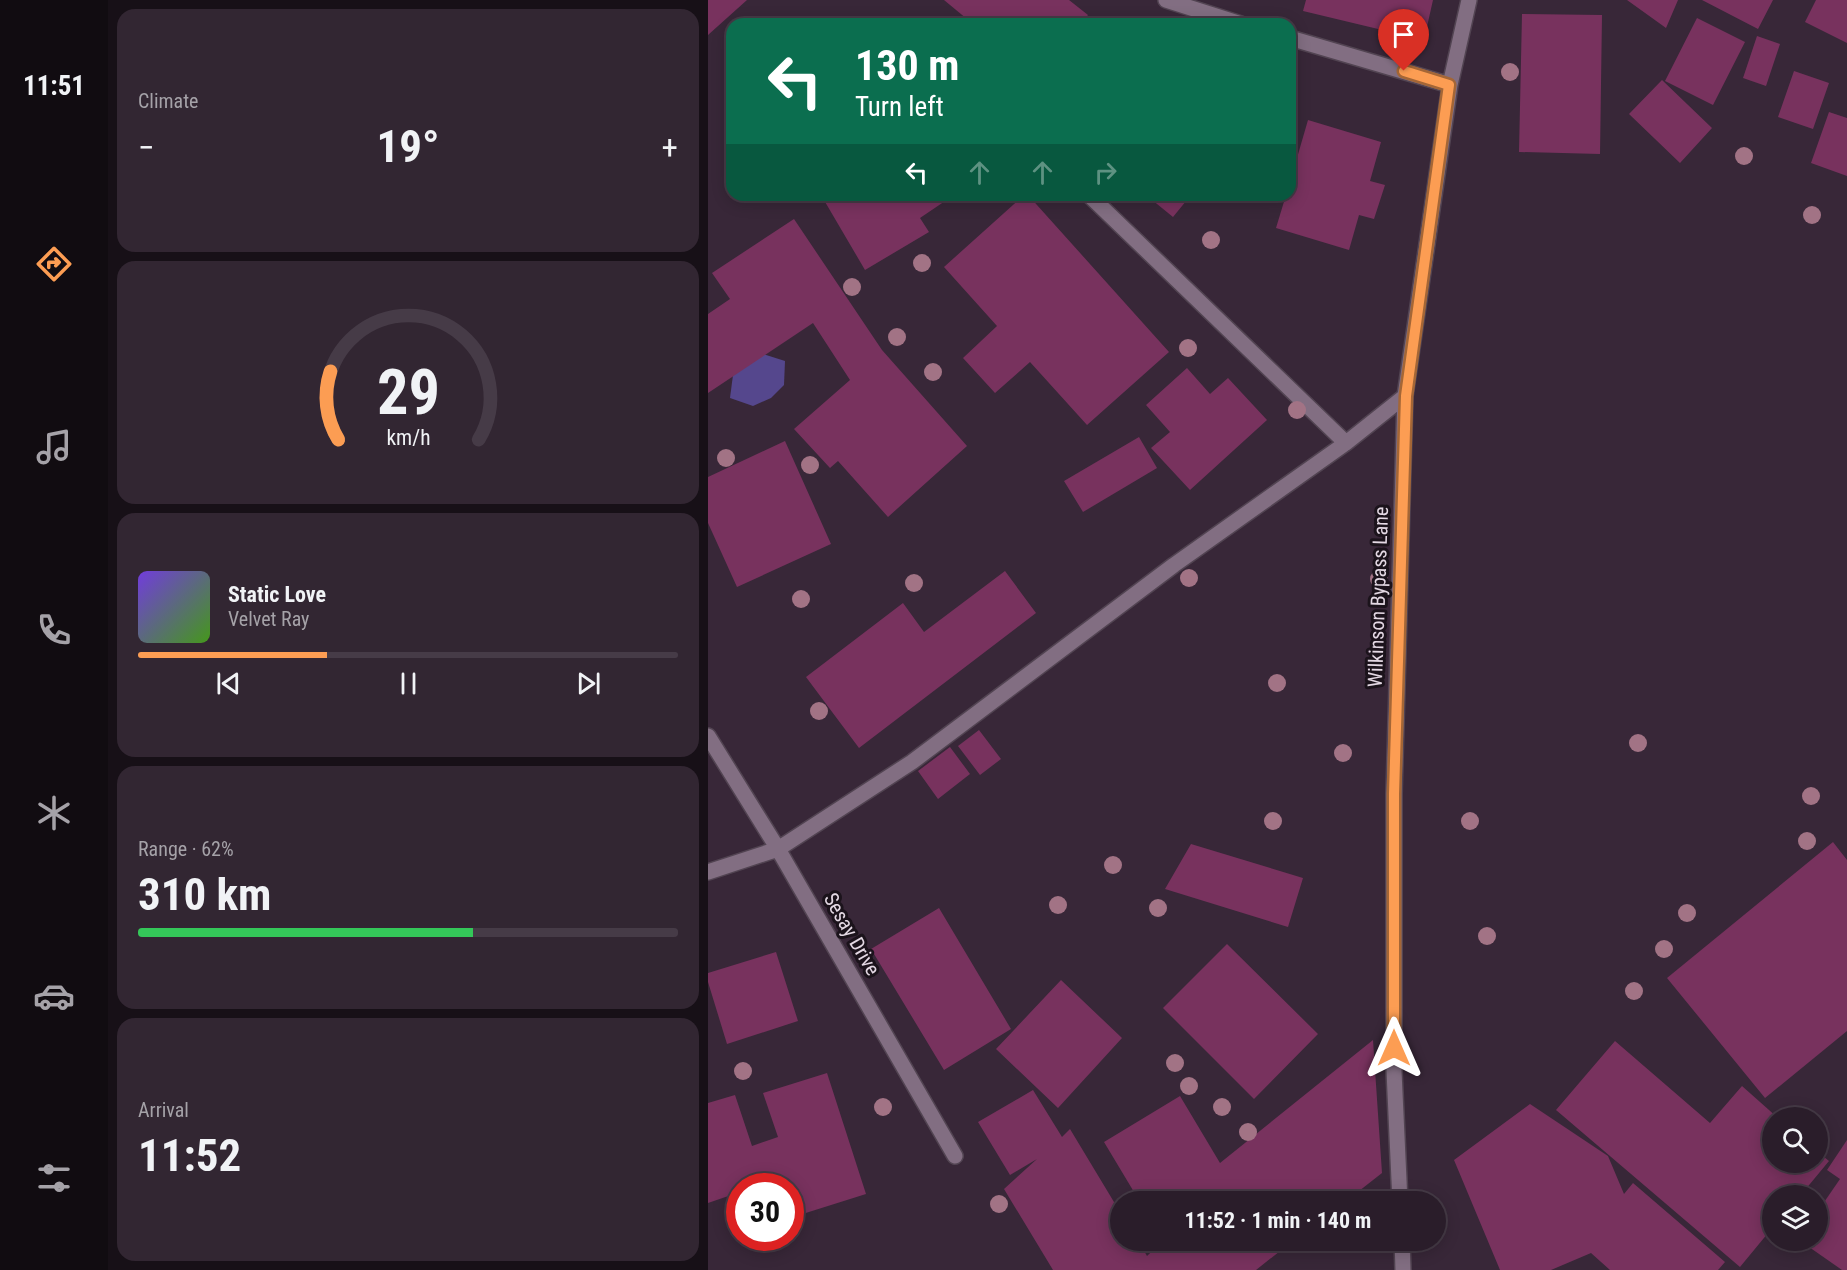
<!DOCTYPE html>
<meta charset="utf-8">
<style>
:root{--surface:#2a1d2a;--page:#322632;--text:#f1f3f6;--muted:#a5a2a8;--line:#463b47;--accent:#fc9d53}
body{margin:0;font-family:"Roboto Condensed",sans-serif;background:var(--page);color:var(--text);height:100vh;display:flex;flex-direction:column;font-size:22px;white-space:nowrap}
*{box-sizing:border-box;margin:0}
p{font-size:20px;color:var(--muted)}
.icon{flex:none;width:33px;height:33px;fill:none;stroke:currentColor;stroke-width:2;stroke-linecap:round;stroke-linejoin:round}
.map{position:relative;flex:1;overflow:hidden}
.panel{display:flex;flex-direction:column;gap:9px;padding:9px;background:#171017;width:600px}
.panel>*{flex:none}
.hud{position:absolute;left:18px;top:18px;width:570px;height:183px;border-radius:18px;box-shadow:0 3px 15px #0003,0 0 0 2px var(--line);background:#0b6e4f;color:#fff;overflow:hidden}
.buttons{position:absolute;left:1054px;top:1107px;display:grid;gap:12px}
.buttons a{display:grid;place-items:center;width:66px;height:66px;border-radius:50%;background:var(--surface);box-shadow:0 3px 15px #0003,0 0 0 2px var(--line);font-size:30px}
.speed{position:absolute;left:18px;top:1173px;display:flex;gap:12px;font-size:30px;font-weight:700;text-align:center}
.speed>*{display:grid;place-content:center;width:78px;height:78px;border-radius:50%;background:var(--surface);box-shadow:0 3px 15px #0003,0 0 0 2px var(--line);line-height:1}
.speed .limit{border:9px solid #d22;background:#fff;color:#111}
.pin{position:absolute;display:grid;place-items:center;width:51px;height:51px;color:#fff;margin:-62px -26px;border-radius:50% 50% 50% 0;rotate:-45deg;box-shadow:0 0 6px #0007}
.pin .icon{rotate:45deg}
.me{position:absolute;width:66px;margin:-33px;rotate:0deg;stroke-linejoin:round;filter:drop-shadow(0 0 4px #0008)}
.turn{display:flex;align-items:center;gap:21px;height:126px;padding:0 30px;font-size:27px}
.turn .icon{width:78px;height:78px;stroke-width:2.5}
.turn b{display:block;font-size:42px;line-height:51px}
.lanes{display:flex;align-items:center;height:57px;padding:0 30px;background:#0003;justify-content:center;gap:30px;direction:ltr}
.lanes .off{opacity:.35}
.big{font-size:45px;font-weight:700;line-height:1.1}
.panel .tile{flex:1;display:flex;flex-direction:column;justify-content:center;gap:9px;min-width:0;padding:0 21px;border-radius:18px;background:var(--page)}
.panel .dial{align-items:center;gap:0}
.dial svg{height:156px;overflow:visible;fill:none;stroke:var(--line);stroke-width:7;stroke-linecap:round;text-anchor:middle}
.dial text{fill:var(--text);stroke:none}
.song{display:flex;align-items:center;gap:18px}
.cover{width:72px;height:72px;border-radius:9px;background:linear-gradient(135deg,hsl(260 70% 55%),hsl(100 70% 35%))}
.played{height:6px;border-radius:3px;background:linear-gradient(90deg,var(--accent) 35%,var(--line) 35%)}
.keys{display:flex;justify-content:space-around;direction:ltr}
.heat{display:flex;justify-content:space-between;align-items:center;font-size:33px;direction:ltr}
.charge{height:9px;border-radius:4px;background:linear-gradient(90deg,#34c759 62%,var(--line) 0)}
.trip{position:absolute;left:402px;top:1191px;width:336px;height:60px;border-radius:30px;background:var(--surface);box-shadow:0 3px 15px #0003,0 0 0 2px var(--line);font-weight:700;line-height:60px;text-align:center}
main{display:flex;flex:1;min-height:0}
.tab-bar{display:flex;flex-direction:column;width:108px;justify-content:space-around;align-items:center;background:#110c11;color:var(--muted)}
.tab-bar .icon{width:42px;height:42px}
.tab-bar .on{color:var(--accent)}
.tab-bar b{font-size:27px;color:var(--text)}
.map>svg:first-child{display:block}
.water{fill:#55478d}
.building{fill:#78325e}
.lines{fill:none;stroke-linecap:round;stroke-linejoin:round}
.street-casing{stroke:#524452;stroke-width:18}
.street{stroke:#826e82;stroke-width:15}
.tree{fill:#a27385}
.route-casing{stroke:#a46636;stroke-width:15}
.route{stroke:#fc9d53;stroke-width:10}
.labels{text-anchor:middle;stroke-width:6;stroke-linejoin:round;paint-order:stroke}
.street-label{font-size:20px;fill:#e4d9e4;stroke:#1b131b}
</style>
<main>
<nav class="tab-bar">
<b>11:51</b>
<svg class="icon on" aria-label="directions" viewBox="0 0 24 24"><path d="M12 3l9 9-9 9-9-9zM9 14v-3h6M13 9l2 2-2 2"/></svg>
<svg class="icon" aria-label="music" viewBox="0 0 24 24"><path d="M9 18V5l10-2v13"/><circle cx="6" cy="18" r="3"/><circle cx="16" cy="16" r="3"/></svg>
<svg class="icon" aria-label="phone" viewBox="0 0 24 24"><path d="M5 4h4l2 5-3 2q2 4 5 5l2-3 5 2v4C11 20 4 13 5 4z"/></svg>
<svg class="icon" aria-label="climate" viewBox="0 0 24 24"><path d="M12 3v18M4 7l16 10M4 17L20 7"/></svg>
<svg class="icon" aria-label="car" viewBox="0 0 24 24"><path d="M5 17H2v-5l4-1 3-4h7l3 4 3 1v5h-3M9 17h6M6 11h13"/><circle cx="7" cy="17" r="2"/><circle cx="17" cy="17" r="2"/></svg>
<svg class="icon" aria-label="filters" viewBox="0 0 24 24"><path d="M4 7h16M4 17h16"/><circle cx="9" cy="7" r="2"/><circle cx="15" cy="17" r="2"/></svg>
</nav>
<section class="panel">
<div class="tile"><p>Climate</p>
<div class="heat"><a>−</a><b class="big">19°</b><a>+</a></div>
</div>
<div class="tile dial"><svg viewBox="0 0 100 80">
<path d="M14 69A42 42 0 1 1 86 69"/>
<path d="M14 69A42 42 0 0 1 10 34" stroke="#fc9d53"/>
<text x="50" y="56" font-size="32" font-weight="700">29</text>
<text x="50" y="72" font-size="11">km/h</text>
</svg></div>
<div class="tile">
<div class="song"><i class="cover"></i><div><b>Static Love</b><p>Velvet Ray</p></div></div>
<div class="played"></div>
<div class="keys"><svg class="icon" aria-label="previous" viewBox="0 0 24 24"><path d="M18 5L8 12l10 7zM5 5v14"/></svg><svg class="icon" aria-label="pause" viewBox="0 0 24 24"><path d="M8 5v14M16 5v14"/></svg><svg class="icon" aria-label="next" viewBox="0 0 24 24"><path d="M6 5l10 7-10 7zM19 5v14"/></svg></div>
</div>
<div class="tile"><p>Range · 62%</p><b class="big">310 km</b><div class="charge"></div></div>
<div class="tile"><p>Arrival</p><b class="big">11:52</b></div>
</section>
<div class="map">
<svg width="1139" height="1270" viewBox="0 0 1139 1270">
<rect width="100%" height="100%" fill="#382738"/>
<path class="water" d="M 55,354 L 77,361 L 76,385 L 63,398 L 45,406 L 22,398 L 25,375 Z"/>
<path class="building" d="M 0,0 L 39,0 L 0,35 Z
M 236,0 L 361,0 L 380,15 L 373,24 L 265,24 Z
M 598,0 L 725,0 L 716,40 L 595,11 Z
M 919,0 L 970,0 L 958,28 Z
M 994,0 L 1065,0 L 1050,29 Z
M 1108,0 L 1139,0 L 1139,43 L 1097,22 Z
M 814,14 L 894,15 L 892,154 L 811,152 Z
M 989,18 L 1037,42 L 1005,105 L 957,81 Z
M 1049,36 L 1072,44 L 1058,86 L 1035,78 Z
M 1086,71 L 1121,83 L 1105,129 L 1070,117 Z
M 954,80 L 1004,128 L 972,163 L 921,114 Z
M 1121,112 L 1139,118 L 1139,176 L 1103,163 Z
M 600,120 L 673,142 L 662,181 L 677,185 L 666,219 L 651,215 L 641,250 L 568,228 L 578,195 L 582,195 L 582,182 Z
M 113,195 L 246,195 L 212,218 L 221,232 L 157,270 Z
M 316,195 L 320,195 L 461,352 L 379,425 L 322,362 L 287,393 L 255,358 L 289,326 L 236,267 Z
M 438,195 L 483,195 L 465,217 Z
M 86,219 L 174,350 L 259,446 L 180,517 L 130,461 L 122,468 L 86,429 L 142,380 L 105,323 L 0,393 L 0,314 L 22,299 L 4,273 Z
M 479,368 L 502,394 L 520,378 L 559,420 L 482,490 L 443,448 L 462,432 L 438,405 Z
M 431,437 L 449,468 L 375,512 L 356,481 Z
M 77,441 L 123,544 L 29,587 L 0,523 L 0,477 Z
M 297,571 L 328,613 L 151,748 L 98,677 L 195,603 L 216,632 Z
M 271,730 L 293,759 L 272,775 L 250,746 Z
M 242,747 L 262,774 L 230,799 L 210,771 Z
M 1125,842 L 1139,860 L 1139,1031 L 1057,1098 L 959,978 Z
M 483,844 L 595,878 L 580,927 L 457,889 Z
M 231,908 L 303,1029 L 236,1070 L 163,949 Z
M 519,944 L 610,1034 L 546,1099 L 455,1008 Z
M 68,952 L 90,1021 L 19,1044 L 0,982 L 0,973 Z
M 353,980 L 414,1038 L 350,1108 L 288,1049 Z
M 665,1040 L 674,1173 L 637,1202 L 432,1202 L 396,1142 L 472,1096 L 512,1163 Z
M 907,1041 L 1002,1123 L 1034,1086 L 1070,1118 L 1065,1118 L 1065,1162 L 1110,1162 L 1110,1152 L 1121,1161 L 1092,1196 L 1065,1196 L 1065,1227 L 1032,1267 L 848,1110 Z
M 119,1073 L 158,1194 L 85,1217 L 82,1186 L 75,1186 L 73,1179 L 49,1186 L 32,1186 L 32,1192 L 0,1203 L 0,1103 L 27,1095 L 44,1146 L 70,1137 L 55,1093 Z
M 325,1090 L 354,1137 L 362,1129 L 412,1212 L 412,1240 L 430,1240 L 439,1256 L 456,1240 L 586,1240 L 548,1270 L 345,1270 L 296,1189 L 329,1159 L 302,1175 L 270,1122 Z
M 822,1104 L 900,1156 L 916,1194 L 925,1183 L 1017,1262 L 1010,1270 L 902,1270 L 883,1253 L 843,1270 L 792,1270 L 746,1160 Z
M 1139,1140 L 1139,1270 L 1134,1270 L 1091,1240 L 1110,1240 L 1110,1211 L 1132,1179 L 1119,1170 Z"/>
<g class="lines">
<defs>
<path id="street" d="M 458,0 L 533,24
M 582,38 L 742,85
M 381,195 L 638,443
M 0,736 L 70,849 L 247,1156
M 0,872 L 70,849 L 204,762 L 466,565 L 638,443 L 697,396
M 692,1202 L 686,1071 L 686,794 L 697,396 L 742,85 L 761,0
M 694,1240 L 695,1270"/>
</defs>
<use href="#street" class="street-casing"/>
<use href="#street" class="street"/>
</g>
<g class="tree">
<circle cx="802" cy="72" r="9"/>
<circle cx="1036" cy="156" r="9"/>
<circle cx="1104" cy="215" r="9"/>
<circle cx="503" cy="240" r="9"/>
<circle cx="214" cy="263" r="9"/>
<circle cx="144" cy="287" r="9"/>
<circle cx="189" cy="337" r="9"/>
<circle cx="480" cy="348" r="9"/>
<circle cx="225" cy="372" r="9"/>
<circle cx="589" cy="410" r="9"/>
<circle cx="18" cy="458" r="9"/>
<circle cx="102" cy="465" r="9"/>
<circle cx="481" cy="578" r="9"/>
<circle cx="671" cy="579" r="9"/>
<circle cx="206" cy="583" r="9"/>
<circle cx="93" cy="599" r="9"/>
<circle cx="569" cy="683" r="9"/>
<circle cx="111" cy="711" r="9"/>
<circle cx="930" cy="743" r="9"/>
<circle cx="635" cy="753" r="9"/>
<circle cx="1103" cy="796" r="9"/>
<circle cx="565" cy="821" r="9"/>
<circle cx="762" cy="821" r="9"/>
<circle cx="1099" cy="841" r="9"/>
<circle cx="405" cy="865" r="9"/>
<circle cx="350" cy="905" r="9"/>
<circle cx="450" cy="908" r="9"/>
<circle cx="979" cy="913" r="9"/>
<circle cx="779" cy="936" r="9"/>
<circle cx="956" cy="949" r="9"/>
<circle cx="926" cy="991" r="9"/>
<circle cx="467" cy="1063" r="9"/>
<circle cx="35" cy="1071" r="9"/>
<circle cx="481" cy="1086" r="9"/>
<circle cx="175" cy="1107" r="9"/>
<circle cx="514" cy="1107" r="9"/>
<circle cx="540" cy="1132" r="9"/>
<circle cx="291" cy="1204" r="9"/>
</g>
<g class="lines">
<defs>
<path id="route" d="M 686,1048 L 686,794 L 698,396 L 741,85 L 696,71"/>
</defs>
<use href="#route" class="route-casing"/>
<use href="#route" class="route"/>
</g>
<g class="labels">
<g class="street-label">
<text transform="translate(670 597) rotate(-88)" y="7">Wilkinson Bypass Lane</text>
<text transform="translate(144 934) rotate(60)" y="7">Sesay Drive</text>
</g>
</g>
</svg>
<div class="buttons">
<a><svg class="icon" aria-label="search" viewBox="0 0 24 24"><circle cx="10" cy="10" r="6"/><path d="M15 15l6 6"/></svg></a>
<a><svg class="icon" aria-label="layers" viewBox="0 0 24 24"><path d="M12 4l9 5-9 5-9-5zM3 14l9 5 9-5"/></svg></a>
</div>
<div class="speed"><div class="limit">30</div></div>
<div class="pin" style="left:696px;top:71px;background:#d93025"><svg class="icon" aria-label="arrive" viewBox="0 0 24 24"><path d="M6 21V4h12l-3 4 3 4H6"/></svg></div>
<svg class="me" style="left:686px;top:1048px" viewBox="-20 -20 40 40"><path d="M0-17L14 15 0 8-14 15z" fill="#fc9d53" stroke="#fff" stroke-width="4"/></svg>
<div class="trip">11:52 · 1 min · 140 m</div>
<div class="hud">
<div class="turn"><svg class="icon" aria-label="left" viewBox="0 0 24 24"><path d="M17 20v-9H6M10 6l-5 5 5 5"/></svg><div><b>130 m</b>Turn left</div></div>
<div class="lanes"><svg class="icon" aria-label="left" viewBox="0 0 24 24"><path d="M17 20v-9H6M10 6l-5 5 5 5"/></svg><svg class="icon off" aria-label="ahead" viewBox="0 0 24 24"><path d="M12 20V5M6 11l6-6 6 6"/></svg><svg class="icon off" aria-label="ahead" viewBox="0 0 24 24"><path d="M12 20V5M6 11l6-6 6 6"/></svg><svg class="icon off" aria-label="right" viewBox="0 0 24 24"><path d="M7 20v-9h11M14 6l5 5-5 5"/></svg></div>
</div>
</div>
</main>
